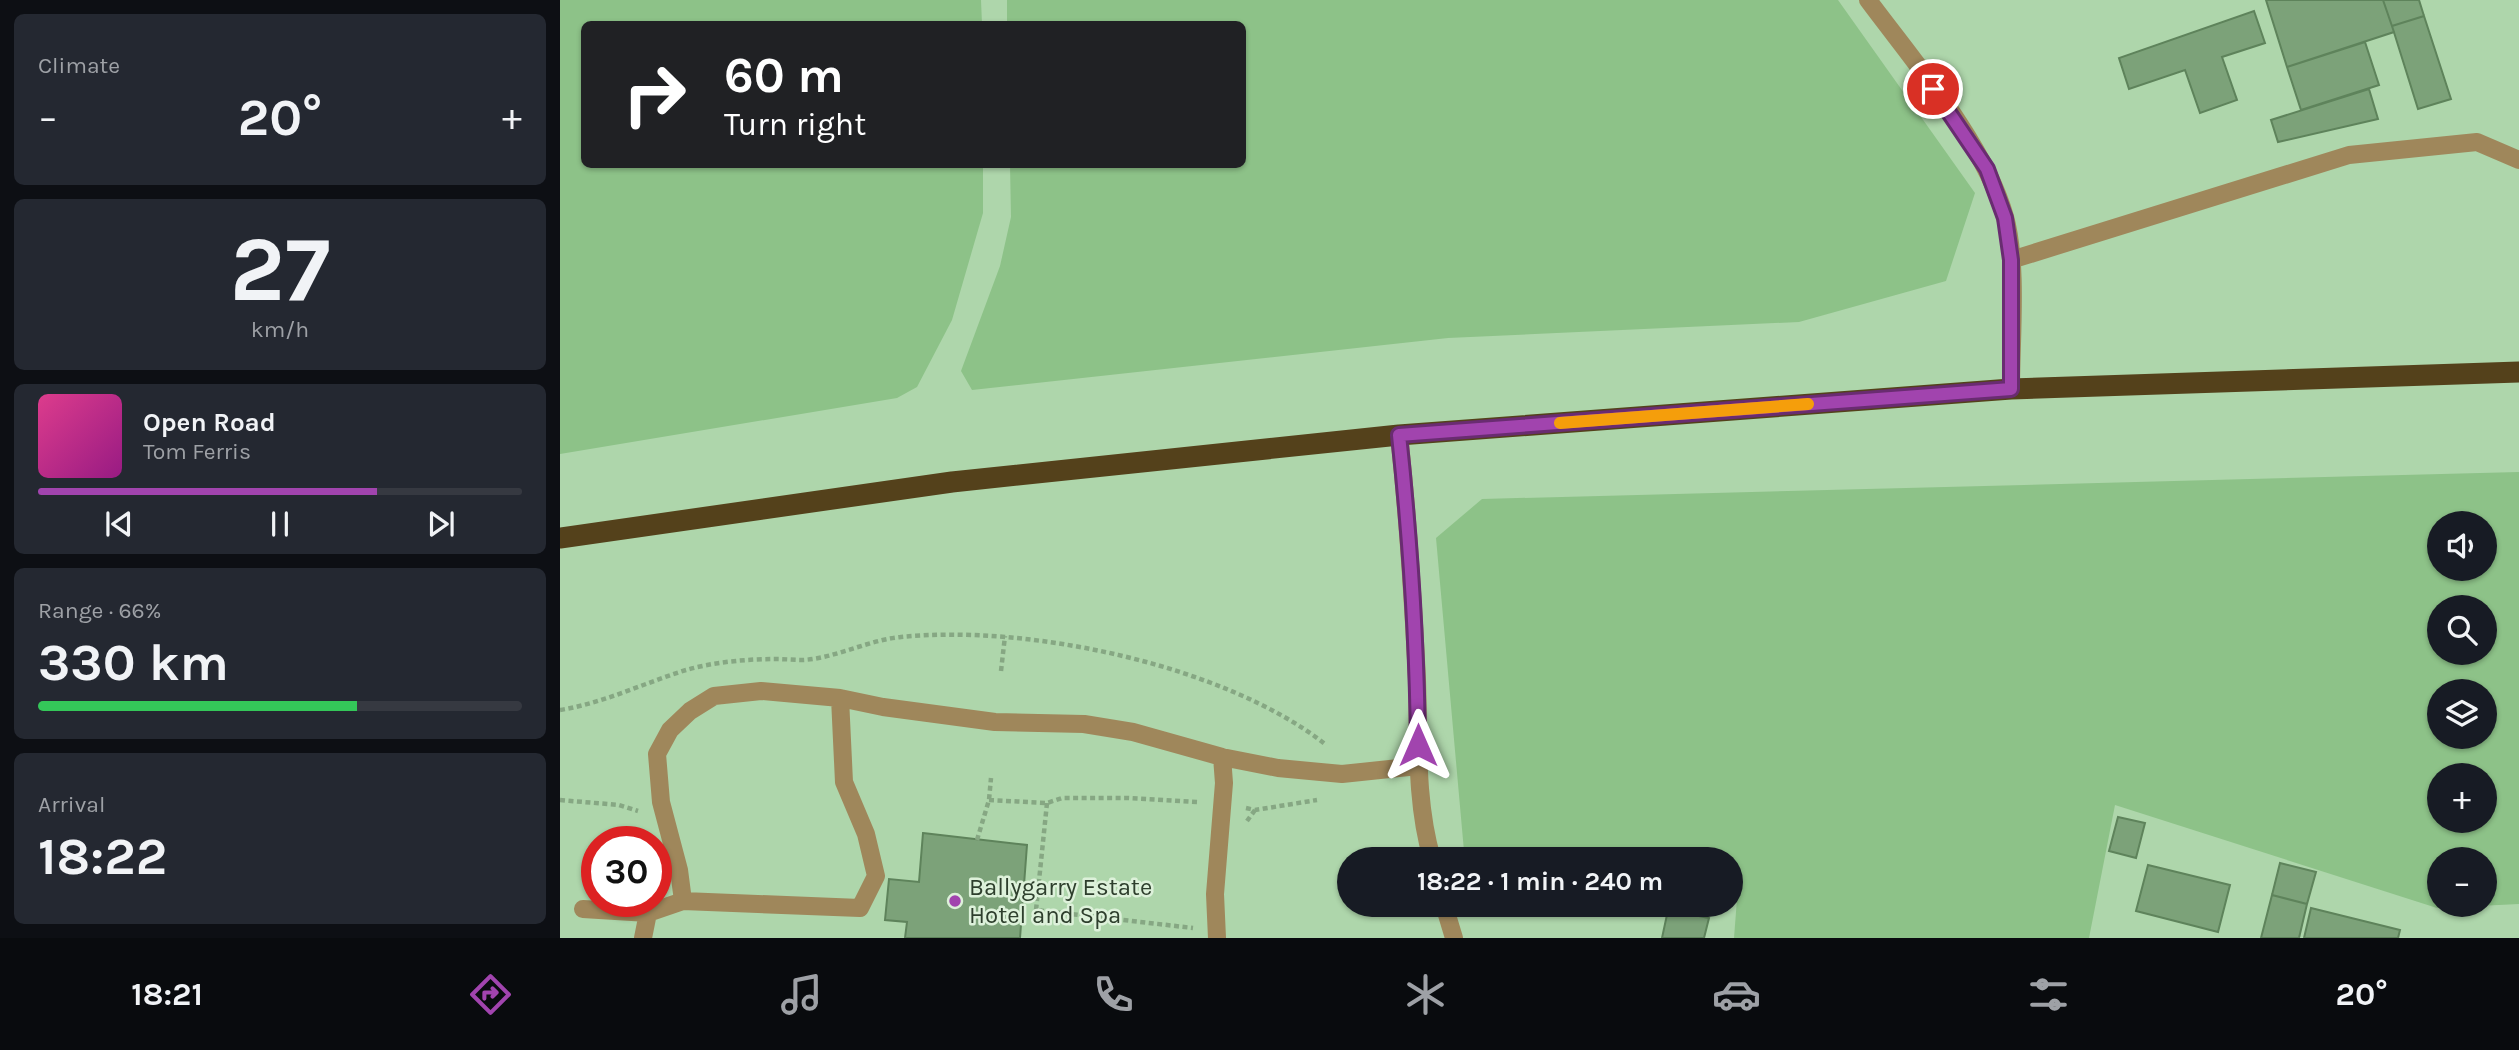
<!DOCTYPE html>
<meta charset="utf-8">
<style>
:root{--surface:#171b24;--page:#242831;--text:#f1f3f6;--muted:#9ea1a6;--line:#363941;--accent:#a144ae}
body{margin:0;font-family:Karla,sans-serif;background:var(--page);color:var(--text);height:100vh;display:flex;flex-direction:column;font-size:26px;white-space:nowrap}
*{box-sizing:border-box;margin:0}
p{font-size:23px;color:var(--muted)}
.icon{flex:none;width:38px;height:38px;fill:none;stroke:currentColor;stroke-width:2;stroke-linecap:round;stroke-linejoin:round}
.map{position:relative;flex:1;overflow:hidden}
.panel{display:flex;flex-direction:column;gap:14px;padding:14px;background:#0d0f14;width:560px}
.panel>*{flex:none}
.banner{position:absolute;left:21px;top:21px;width:665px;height:147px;border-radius:10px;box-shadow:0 2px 5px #0004;background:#202124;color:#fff;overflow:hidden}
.tools{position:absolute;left:1867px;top:511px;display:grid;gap:14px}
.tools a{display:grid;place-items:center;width:70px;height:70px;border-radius:50%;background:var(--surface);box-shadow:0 2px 5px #0004;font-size:35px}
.speed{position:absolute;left:21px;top:826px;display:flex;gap:14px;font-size:35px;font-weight:700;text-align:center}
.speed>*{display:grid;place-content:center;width:91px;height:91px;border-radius:50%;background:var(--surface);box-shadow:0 2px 5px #0004;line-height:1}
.speed .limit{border:10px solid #d22;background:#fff;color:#111}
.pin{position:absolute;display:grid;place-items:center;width:60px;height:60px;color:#fff;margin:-30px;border:4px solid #fff;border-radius:50%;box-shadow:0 2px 7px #0007}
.me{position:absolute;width:77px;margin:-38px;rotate:0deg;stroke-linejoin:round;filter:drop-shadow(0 0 5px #0008)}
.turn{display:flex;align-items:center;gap:24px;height:147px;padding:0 28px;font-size:32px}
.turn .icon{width:91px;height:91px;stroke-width:2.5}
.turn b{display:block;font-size:49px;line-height:60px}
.big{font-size:52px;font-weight:700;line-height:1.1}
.panel .card{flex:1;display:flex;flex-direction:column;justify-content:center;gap:10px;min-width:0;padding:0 24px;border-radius:10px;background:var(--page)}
.panel .dial{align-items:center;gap:0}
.dial b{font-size:91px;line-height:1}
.song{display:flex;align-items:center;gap:21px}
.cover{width:84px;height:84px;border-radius:10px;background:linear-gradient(135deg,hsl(330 70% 55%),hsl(310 70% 35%))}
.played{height:7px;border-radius:4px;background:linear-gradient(90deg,var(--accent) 70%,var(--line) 70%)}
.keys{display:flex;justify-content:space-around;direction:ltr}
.heat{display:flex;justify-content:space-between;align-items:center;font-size:38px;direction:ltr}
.charge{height:10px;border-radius:5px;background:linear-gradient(90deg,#34c759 66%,var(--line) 0)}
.trip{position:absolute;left:777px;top:847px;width:406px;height:70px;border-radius:35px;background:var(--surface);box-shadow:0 2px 5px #0004;font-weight:700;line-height:70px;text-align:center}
.dock{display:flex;height:112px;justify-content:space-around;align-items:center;background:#090b0e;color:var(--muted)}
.dock .icon{width:49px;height:49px}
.dock .selected{color:var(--accent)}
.dock b{font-size:32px;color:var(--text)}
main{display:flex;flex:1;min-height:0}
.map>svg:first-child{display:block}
.green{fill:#8dc288;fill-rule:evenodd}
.building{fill:#7ca279;stroke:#5e835b;stroke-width:2}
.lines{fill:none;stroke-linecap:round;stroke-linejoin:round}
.path{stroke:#86a783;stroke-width:4.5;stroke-dasharray:5 3.5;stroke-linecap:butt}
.minor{stroke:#9f875b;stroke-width:18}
.highway{stroke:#54411b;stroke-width:21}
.route-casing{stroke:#692c71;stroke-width:18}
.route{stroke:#a144ae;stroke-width:12}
.slow{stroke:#f59e0b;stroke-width:12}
.poi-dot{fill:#a144ae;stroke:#ddf1da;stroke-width:2.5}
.labels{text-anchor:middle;stroke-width:5;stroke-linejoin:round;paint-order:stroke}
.poi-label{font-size:24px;fill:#2e3f2d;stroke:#ddf1da;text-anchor:start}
</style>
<main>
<section class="panel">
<div class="card"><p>Climate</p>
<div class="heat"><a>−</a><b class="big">20°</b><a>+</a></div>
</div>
<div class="card dial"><b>27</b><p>km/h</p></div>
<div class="card">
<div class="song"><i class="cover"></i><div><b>Open Road</b><p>Tom Ferris</p></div></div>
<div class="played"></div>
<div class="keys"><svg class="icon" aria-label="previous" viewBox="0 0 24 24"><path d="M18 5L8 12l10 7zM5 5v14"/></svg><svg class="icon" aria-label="pause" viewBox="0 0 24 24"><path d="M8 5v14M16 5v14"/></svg><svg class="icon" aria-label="next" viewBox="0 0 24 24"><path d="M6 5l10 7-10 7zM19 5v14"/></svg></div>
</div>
<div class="card"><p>Range · 66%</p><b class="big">330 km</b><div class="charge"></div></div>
<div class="card"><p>Arrival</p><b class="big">18:22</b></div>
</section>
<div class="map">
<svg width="1959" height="938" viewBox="0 0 1959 938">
<rect width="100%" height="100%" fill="#aed6ab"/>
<path class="green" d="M 0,0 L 421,0 L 422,24 L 24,24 L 24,164 L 423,165 L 423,213 L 392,320 L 357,387 L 337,398 L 0,454 Z
M 447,0 L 1278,0 L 1415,193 L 1386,281 L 1239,322 L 888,338 L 412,390 L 401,371 L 440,266 L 451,217 L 450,165 L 682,164 L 682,24 L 447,24 Z
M 1959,472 L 1959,904 L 1877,908 L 1555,805 L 1529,938 L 1174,938 L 1179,873 L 1171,872 L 1171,859 L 1007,859 L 904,851 L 876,538 L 922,499 ZM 1880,523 L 1925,523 L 1925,569 L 1880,569 ZM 1880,607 L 1925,607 L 1925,653 L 1880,653 ZM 1880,691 L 1925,691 L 1925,737 L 1880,737 ZM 1880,775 L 1925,775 L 1925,821 L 1880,821 ZM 1880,859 L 1925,859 L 1925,905 L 1880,905 Z"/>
<path class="building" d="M 1706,0 L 1823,0 L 1834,32 L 1727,67 Z
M 1823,0 L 1859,0 L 1864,16 L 1832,26 Z
M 1694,11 L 1705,43 L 1662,57 L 1677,100 L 1640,113 L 1625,70 L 1569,89 L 1559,58 Z
M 1864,16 L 1891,99 L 1858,109 L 1832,26 Z
M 1805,42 L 1819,85 L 1741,110 L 1727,67 Z
M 1809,89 L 1818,119 L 1718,142 L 1711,120 Z
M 1558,817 L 1585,823 L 1576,858 L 1549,851 Z
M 363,833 L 467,845 L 460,938 L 345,938 L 347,922 L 325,920 L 329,879 L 359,882 Z
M 1720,863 L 1756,872 L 1747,904 L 1712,895 Z
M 1588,865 L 1670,885 L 1658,932 L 1576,911 Z
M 1712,895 L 1747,904 L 1739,938 L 1701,938 Z
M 1751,908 L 1840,930 L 1838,938 L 1744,938 Z
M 1108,910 L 1149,918 L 1144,938 L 1102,938 Z"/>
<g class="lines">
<path class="path" d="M 441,671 L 445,636
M 0,710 C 44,703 84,683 126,670 C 154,662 187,659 216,659 C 225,659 234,660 243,660 C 276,658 308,640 341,637 C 468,624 664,665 765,744
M 0,800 L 59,805 L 78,811
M 429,800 L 487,803 L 502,798 L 567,798 L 637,802
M 487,803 L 476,910 L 633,928
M 686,808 L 695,810 L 757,800
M 687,821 L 695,810
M 417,840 L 429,800 L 431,778"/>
<path class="minor" d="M 1308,0 C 1354,62 1425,144 1445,217 C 1458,264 1451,339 1451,389
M 1451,260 L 1789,155 L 1917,142 L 1959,160
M 839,435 C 848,517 853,598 857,680 C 859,740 855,800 872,859
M 123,901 L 119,870 L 101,802 L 97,754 L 110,730 L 130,711 L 154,696 L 201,691 L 280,698 L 323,707 L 435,722 L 524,724 L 573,732 L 662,757 L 718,768 L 782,774 L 858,766
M 884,905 L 894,938
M 23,909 L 88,913 L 123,901 L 300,908 L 316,876 L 306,834 L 284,782 L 280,698
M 83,938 L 88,913
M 657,938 L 655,894 L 664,783 L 662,757"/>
<path class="highway" d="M 0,538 L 392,482 L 839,435 L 1451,389 L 1959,372"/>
</g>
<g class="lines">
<defs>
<path id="route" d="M 858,745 C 857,642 850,538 839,435 L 1451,389 L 1451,260 L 1445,218 L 1427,169 L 1373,89"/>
</defs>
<use href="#route" class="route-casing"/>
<use href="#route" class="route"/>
<path class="slow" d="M 1000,423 L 1248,404"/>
</g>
<circle class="poi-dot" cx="395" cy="901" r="7"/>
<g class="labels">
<g class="poi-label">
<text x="409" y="895">Ballygarry Estate<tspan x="409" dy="28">Hotel and Spa</tspan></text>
</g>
</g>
</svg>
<div class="tools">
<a><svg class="icon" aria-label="sound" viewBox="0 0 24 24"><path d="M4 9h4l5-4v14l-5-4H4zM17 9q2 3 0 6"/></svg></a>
<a><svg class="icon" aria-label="search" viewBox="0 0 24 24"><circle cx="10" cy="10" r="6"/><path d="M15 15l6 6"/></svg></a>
<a><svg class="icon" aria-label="layers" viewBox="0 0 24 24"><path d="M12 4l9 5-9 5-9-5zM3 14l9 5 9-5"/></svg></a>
<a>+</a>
<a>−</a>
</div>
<div class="speed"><div class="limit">30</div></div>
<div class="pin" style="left:1373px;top:89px;background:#d93025"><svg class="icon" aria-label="arrive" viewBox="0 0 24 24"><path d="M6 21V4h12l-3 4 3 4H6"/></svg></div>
<svg class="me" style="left:858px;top:745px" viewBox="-20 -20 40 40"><path d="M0-17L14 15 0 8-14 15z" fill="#a144ae" stroke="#fff" stroke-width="4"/></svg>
<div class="trip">18:22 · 1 min · 240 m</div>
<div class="banner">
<div class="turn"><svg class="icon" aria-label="right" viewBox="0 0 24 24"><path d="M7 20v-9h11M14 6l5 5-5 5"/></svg><div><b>60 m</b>Turn right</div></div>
</div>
</div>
</main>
<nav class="dock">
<b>18:21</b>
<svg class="icon selected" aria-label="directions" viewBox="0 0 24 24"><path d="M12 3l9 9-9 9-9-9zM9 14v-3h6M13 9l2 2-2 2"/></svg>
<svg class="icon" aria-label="music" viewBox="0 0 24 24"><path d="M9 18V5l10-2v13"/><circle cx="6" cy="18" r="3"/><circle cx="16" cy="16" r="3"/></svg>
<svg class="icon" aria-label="phone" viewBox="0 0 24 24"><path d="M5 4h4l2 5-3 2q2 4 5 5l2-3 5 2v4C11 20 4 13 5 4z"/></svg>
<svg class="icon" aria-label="climate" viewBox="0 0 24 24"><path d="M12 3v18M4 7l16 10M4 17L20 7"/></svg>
<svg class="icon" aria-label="car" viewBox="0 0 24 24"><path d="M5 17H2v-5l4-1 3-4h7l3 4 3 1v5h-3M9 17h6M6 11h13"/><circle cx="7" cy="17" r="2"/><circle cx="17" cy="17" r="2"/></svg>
<svg class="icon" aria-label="filters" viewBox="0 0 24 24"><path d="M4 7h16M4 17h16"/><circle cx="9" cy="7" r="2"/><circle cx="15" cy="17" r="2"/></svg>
<b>20°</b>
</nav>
